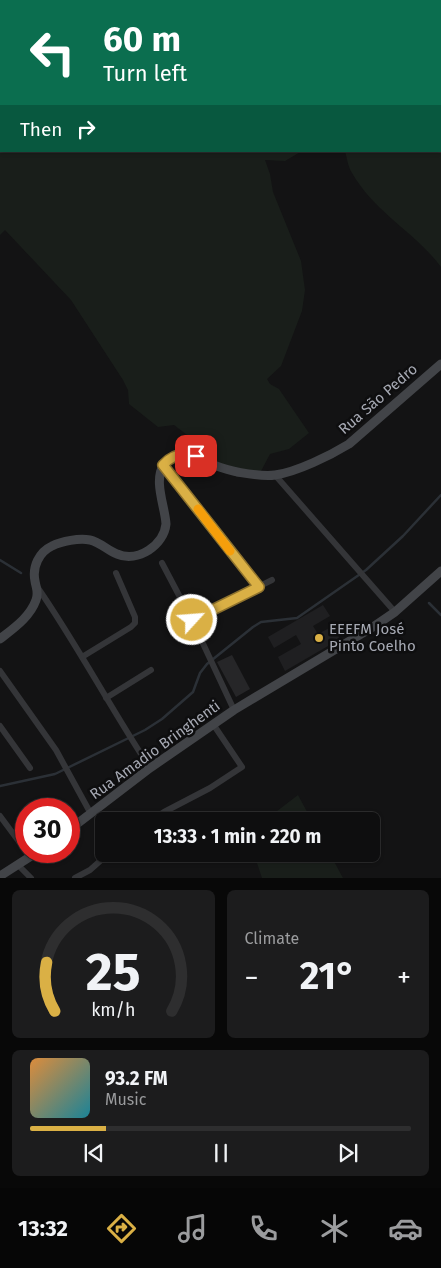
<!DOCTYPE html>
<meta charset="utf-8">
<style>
:root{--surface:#0e0e0f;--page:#1c1c1d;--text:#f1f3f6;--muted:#9b9c9e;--line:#2e2e2f;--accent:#dab045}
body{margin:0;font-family:"Fira Sans",sans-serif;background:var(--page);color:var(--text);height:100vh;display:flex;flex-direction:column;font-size:19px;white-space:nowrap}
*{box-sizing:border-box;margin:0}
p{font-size:16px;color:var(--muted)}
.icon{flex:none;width:28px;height:28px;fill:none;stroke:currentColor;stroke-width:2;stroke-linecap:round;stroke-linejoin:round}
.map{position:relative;height:878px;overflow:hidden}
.side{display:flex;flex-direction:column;gap:12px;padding:12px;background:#080808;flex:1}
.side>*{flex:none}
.banner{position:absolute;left:0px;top:0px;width:441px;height:152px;box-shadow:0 1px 4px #0004,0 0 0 1px var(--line);background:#0b6e4f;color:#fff;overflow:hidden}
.speed{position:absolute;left:15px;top:798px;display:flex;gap:10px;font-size:25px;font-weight:700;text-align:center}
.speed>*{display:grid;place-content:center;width:65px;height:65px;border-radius:50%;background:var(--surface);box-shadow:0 1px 4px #0004,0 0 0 1px var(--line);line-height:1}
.speed .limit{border:8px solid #d22;background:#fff;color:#111}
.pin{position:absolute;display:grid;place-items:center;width:42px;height:42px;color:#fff;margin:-21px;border-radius:10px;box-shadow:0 2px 8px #0006}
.me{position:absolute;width:55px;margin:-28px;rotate:64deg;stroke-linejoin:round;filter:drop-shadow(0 0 4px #0008)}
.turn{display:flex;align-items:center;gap:18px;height:105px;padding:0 20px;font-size:22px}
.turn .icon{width:65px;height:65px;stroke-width:2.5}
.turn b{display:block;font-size:35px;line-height:42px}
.then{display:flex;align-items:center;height:48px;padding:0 20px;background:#0003;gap:10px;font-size:19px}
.big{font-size:38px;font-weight:700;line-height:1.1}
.side .card{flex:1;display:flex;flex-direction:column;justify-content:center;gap:8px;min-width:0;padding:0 18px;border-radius:8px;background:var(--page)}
.side .dial{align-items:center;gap:0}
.dial svg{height:130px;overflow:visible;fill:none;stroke:var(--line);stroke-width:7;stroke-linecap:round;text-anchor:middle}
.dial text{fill:var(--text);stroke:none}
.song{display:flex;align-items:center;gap:15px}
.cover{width:60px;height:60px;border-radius:8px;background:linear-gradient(135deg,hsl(30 70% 55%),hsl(190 70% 35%))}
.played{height:5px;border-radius:2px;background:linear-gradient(90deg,var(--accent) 20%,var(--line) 20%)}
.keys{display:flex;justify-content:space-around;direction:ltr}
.heat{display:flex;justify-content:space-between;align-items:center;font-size:28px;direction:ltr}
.side .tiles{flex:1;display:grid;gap:12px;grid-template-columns:1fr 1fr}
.card:last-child{grid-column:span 2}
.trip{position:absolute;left:95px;top:812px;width:285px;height:50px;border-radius:8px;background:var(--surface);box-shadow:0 1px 4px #0004,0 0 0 1px var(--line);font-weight:700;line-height:50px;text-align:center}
.tab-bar{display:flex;height:80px;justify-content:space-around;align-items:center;background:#060606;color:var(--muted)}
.tab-bar .icon{width:35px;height:35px}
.tab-bar .on{color:var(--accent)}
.tab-bar b{font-size:22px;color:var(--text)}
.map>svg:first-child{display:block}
.built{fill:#1f1f21}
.green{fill:#191e1a}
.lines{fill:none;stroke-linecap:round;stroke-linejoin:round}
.stream{stroke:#2b3036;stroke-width:2.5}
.building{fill:#262628}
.street{stroke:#343538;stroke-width:6}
.secondary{stroke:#424448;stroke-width:9}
.route-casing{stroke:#8e722d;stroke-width:12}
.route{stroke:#dab045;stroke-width:9}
.slow{stroke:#f59e0b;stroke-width:9}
.poi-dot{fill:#dab045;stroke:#0e0e0f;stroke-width:2}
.labels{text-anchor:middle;stroke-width:5;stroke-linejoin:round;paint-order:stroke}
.street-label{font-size:15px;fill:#a6a9b3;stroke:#0e0e0f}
.poi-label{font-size:15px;fill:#a6a9b3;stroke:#0e0e0f;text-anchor:start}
</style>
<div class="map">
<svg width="441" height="878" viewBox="0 0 441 878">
<rect width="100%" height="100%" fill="#131314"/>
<path class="built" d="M 323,605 L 330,616 L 313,626 L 318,634 L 333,626 L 340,639 L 285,671 L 278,657 L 301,644 L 296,635 L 274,648 L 268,637 Z"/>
<path class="green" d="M 0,0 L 441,0 L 441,267 C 415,232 375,213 352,173 C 348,167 347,158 345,151 L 440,151 L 440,1 L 1,1 L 1,151 L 302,151 L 285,161 L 265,160 L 270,174 L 273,192 L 301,261 L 305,290 L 302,311 L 281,366 L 267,379 L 270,384 L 279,389 L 309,433 L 289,449 L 270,454 L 260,473 L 213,463 L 203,447 L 174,425 L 158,427 L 129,404 L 128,390 L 123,380 L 71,300 L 5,230 L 0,235 Z
M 298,795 L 312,821 L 264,821 Z
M 254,854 L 330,854 L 343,878 L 262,878 Z"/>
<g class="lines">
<path class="stream" d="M 141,0 L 142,1
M 0,560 L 21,573
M 429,603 L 441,615
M 0,786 L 55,774 L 145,730 L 162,719 L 193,692 L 200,673 L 207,664 L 253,627 L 261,622 L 297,618 L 366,570 L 403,536 L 441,495"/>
</g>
<path class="building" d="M 232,655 L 250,689 L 236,697 L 217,662 Z"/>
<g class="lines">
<path class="street" d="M 163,465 L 259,587
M 275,475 L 395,612
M 162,563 L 192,620 L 234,710
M 38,588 C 78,646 111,709 150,768
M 192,620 L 272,580
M 82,657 L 131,627 L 135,623 L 135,617 L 116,573
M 0,671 L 56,750 L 91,814
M 106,698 L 151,670
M 0,726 L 30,768
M 0,816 L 26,851
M 150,821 L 164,812 L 210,788 L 242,767 L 213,724
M 18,865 L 31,878
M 75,878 L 90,870 L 108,854"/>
<path class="secondary" d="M 0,639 C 14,628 30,617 36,600 C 39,592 36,588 35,581 C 32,567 39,552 52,546 C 62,541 79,538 90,540 C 100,542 108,551 117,554 C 138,563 164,545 166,524 C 165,506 153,481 164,464 C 177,445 197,458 212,464 C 220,468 229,470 237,472 C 249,474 264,477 275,475 C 297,472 331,455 349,444 L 441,364
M 69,830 L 150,768 L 234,710 L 373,627 L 395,612 L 441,571
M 0,876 L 39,851"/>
</g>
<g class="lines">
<defs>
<path id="route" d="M 192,620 L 259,587 L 163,465 C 172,455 183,452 196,456"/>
</defs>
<use href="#route" class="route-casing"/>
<use href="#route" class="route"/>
<path class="slow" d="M 198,509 L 230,551"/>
</g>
<circle class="poi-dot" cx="319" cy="638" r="5"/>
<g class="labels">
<g class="street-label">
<text transform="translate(378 399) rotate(-41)" y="5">Rua São Pedro</text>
<text transform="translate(155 750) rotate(-36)" y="5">Rua Amadio Bringhenti</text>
</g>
<g class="poi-label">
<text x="329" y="634">EEEFM José<tspan x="329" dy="17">Pinto Coelho</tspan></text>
</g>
</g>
</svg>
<div class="speed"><div class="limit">30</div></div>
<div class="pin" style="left:196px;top:456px;background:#d93025"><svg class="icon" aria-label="arrive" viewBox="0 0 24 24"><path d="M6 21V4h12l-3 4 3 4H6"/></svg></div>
<svg class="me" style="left:192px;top:620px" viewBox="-20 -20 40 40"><circle r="17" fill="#dab045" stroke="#fff" stroke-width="3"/><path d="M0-11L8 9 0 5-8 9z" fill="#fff"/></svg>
<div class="trip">13:33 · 1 min · 220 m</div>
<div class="banner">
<div class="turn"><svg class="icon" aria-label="left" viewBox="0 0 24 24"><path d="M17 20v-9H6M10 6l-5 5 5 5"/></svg><div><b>60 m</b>Turn left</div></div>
<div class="then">Then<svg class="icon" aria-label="right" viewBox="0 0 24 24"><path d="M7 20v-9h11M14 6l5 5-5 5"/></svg></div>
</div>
</div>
<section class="side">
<div class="tiles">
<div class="card dial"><svg viewBox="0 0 100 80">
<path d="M14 69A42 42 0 1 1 86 69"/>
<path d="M14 69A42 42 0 0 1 9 39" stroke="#dab045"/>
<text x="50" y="56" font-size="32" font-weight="700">25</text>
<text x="50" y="72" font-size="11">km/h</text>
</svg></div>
<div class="card"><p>Climate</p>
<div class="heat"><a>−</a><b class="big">21°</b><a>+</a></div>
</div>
<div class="card">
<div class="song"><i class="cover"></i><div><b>93.2 FM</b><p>Music</p></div></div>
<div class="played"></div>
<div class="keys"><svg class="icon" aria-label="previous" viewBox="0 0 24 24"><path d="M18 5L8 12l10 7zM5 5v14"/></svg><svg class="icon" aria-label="pause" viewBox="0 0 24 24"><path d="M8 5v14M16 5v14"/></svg><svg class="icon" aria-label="next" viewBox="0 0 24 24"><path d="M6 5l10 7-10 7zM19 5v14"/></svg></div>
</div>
</div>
</section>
<nav class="tab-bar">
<b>13:32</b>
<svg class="icon on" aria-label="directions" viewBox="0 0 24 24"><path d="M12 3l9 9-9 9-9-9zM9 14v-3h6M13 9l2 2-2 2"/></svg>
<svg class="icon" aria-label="music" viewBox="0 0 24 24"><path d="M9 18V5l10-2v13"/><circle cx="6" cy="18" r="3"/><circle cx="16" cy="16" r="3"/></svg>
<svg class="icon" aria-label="phone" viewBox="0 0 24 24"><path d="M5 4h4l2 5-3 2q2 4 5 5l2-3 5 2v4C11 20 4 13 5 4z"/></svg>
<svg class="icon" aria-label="climate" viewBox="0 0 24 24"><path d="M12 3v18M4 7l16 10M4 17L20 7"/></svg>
<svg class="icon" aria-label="car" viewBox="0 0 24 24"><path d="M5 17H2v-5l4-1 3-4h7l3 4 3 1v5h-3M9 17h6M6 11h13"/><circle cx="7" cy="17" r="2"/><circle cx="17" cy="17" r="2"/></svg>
</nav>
